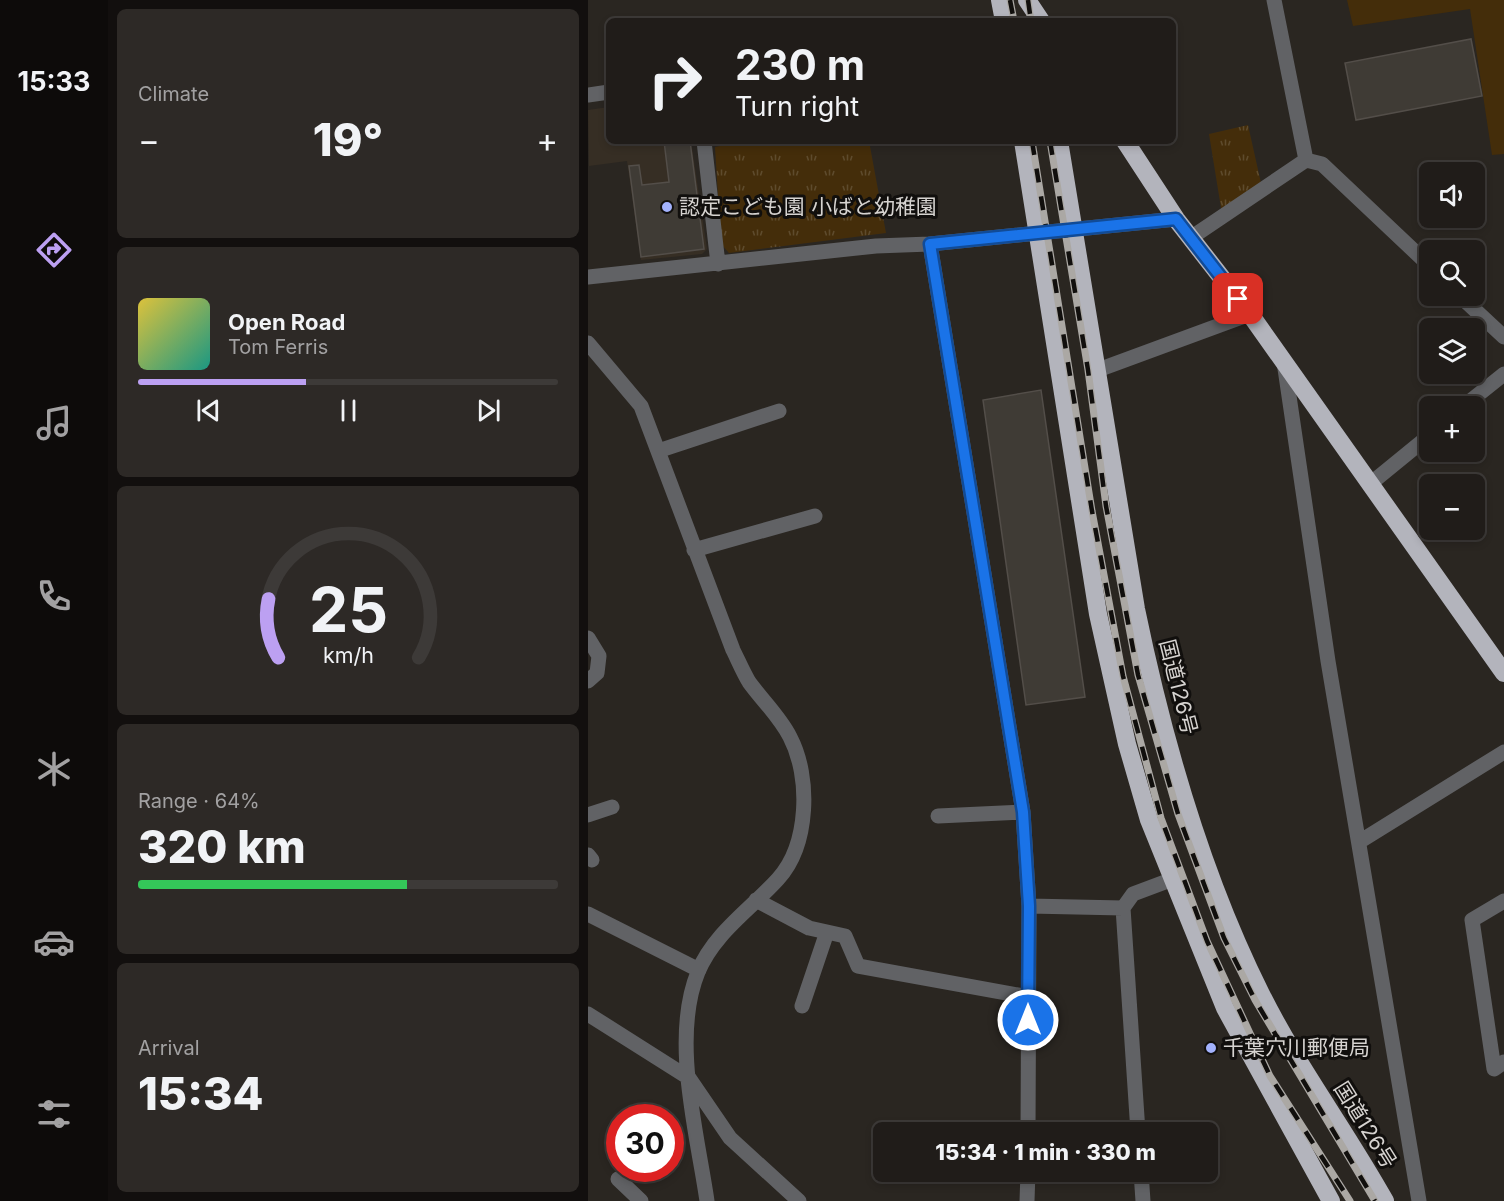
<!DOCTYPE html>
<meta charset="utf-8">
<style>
:root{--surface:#201c19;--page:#2d2926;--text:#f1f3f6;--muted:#a2a1a2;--line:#3d3a38;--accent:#bca0f2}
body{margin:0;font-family:Inter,"Noto Sans JP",sans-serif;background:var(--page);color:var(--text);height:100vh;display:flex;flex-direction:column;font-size:22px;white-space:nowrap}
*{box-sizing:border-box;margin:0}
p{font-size:20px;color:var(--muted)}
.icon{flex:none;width:33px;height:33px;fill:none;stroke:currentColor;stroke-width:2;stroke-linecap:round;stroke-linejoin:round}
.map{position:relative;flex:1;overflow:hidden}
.sheet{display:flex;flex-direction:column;gap:9px;padding:9px;background:#120f0e;width:480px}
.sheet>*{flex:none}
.hud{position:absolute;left:18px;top:18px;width:570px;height:126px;border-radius:9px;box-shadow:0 3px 9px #0003,0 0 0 2px var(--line);background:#201c19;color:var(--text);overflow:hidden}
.controls{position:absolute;left:831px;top:162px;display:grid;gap:12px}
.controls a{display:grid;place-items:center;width:66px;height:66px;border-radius:9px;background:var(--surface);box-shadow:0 3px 9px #0003,0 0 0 2px var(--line);font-size:30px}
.speed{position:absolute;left:18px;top:1104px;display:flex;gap:12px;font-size:30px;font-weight:700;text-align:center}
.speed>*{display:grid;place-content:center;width:78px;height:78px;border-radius:50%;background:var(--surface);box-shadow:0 3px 9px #0003,0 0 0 2px var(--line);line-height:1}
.speed .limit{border:9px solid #d22;background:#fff;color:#111}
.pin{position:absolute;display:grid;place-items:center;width:51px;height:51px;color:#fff;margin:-26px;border-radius:12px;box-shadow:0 3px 9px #0006}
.me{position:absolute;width:66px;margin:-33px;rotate:0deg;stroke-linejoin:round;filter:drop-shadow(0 0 4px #0008)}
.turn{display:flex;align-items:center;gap:21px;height:126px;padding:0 30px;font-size:27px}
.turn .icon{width:78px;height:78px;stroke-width:2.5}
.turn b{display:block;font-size:42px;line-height:51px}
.big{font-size:45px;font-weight:800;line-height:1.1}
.sheet .tile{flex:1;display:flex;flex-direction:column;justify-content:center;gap:9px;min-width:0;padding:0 21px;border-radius:9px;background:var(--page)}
.sheet .dial{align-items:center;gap:0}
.dial svg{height:156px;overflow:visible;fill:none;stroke:var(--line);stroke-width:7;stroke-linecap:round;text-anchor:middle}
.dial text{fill:var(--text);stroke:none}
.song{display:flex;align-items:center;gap:18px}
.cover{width:72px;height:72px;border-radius:9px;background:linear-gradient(135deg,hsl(50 70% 55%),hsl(170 70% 35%))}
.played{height:6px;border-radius:3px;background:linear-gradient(90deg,var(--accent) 40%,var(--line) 40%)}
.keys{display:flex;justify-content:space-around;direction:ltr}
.heat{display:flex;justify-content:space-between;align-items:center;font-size:33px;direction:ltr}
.charge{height:9px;border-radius:4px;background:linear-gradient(90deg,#34c759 64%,var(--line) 0)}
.trip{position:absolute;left:285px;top:1122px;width:345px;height:60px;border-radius:9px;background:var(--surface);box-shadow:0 3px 9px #0003,0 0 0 2px var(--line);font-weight:800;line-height:60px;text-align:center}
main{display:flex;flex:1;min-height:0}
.menu{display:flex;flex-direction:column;width:108px;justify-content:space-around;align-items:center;background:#0d0b0a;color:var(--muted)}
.menu .icon{width:42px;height:42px}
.menu .active{color:var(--accent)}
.menu b{font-size:27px;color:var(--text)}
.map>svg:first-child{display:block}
.built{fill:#362e24}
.park{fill:url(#park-tufts)}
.pitch{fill:#442d0a}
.building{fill:#3f3b35;stroke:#534e49;stroke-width:1.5}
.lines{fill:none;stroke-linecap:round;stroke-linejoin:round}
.minor{stroke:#616265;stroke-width:15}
.highway{stroke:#b3b4bc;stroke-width:18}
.rail-casing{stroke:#aba8a4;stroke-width:7}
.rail{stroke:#110f0d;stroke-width:4.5;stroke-dasharray:14;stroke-linecap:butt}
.route-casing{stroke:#114b97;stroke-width:15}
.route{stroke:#1a73e8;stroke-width:10}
.poi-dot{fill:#a3b2fd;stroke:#110f0d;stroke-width:2}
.labels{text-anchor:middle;stroke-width:6;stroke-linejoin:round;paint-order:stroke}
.poi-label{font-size:21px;fill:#d6d3d0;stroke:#110f0d;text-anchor:start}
.street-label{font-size:21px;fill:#d6d3d0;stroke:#110f0d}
</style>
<main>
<nav class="menu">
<b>15:33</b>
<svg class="icon active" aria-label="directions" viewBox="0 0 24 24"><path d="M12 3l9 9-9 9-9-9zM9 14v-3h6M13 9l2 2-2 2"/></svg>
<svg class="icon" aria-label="music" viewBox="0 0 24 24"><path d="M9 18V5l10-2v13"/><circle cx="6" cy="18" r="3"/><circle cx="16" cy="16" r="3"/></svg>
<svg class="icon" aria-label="phone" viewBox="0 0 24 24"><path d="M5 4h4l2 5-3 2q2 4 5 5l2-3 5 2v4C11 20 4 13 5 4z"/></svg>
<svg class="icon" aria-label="climate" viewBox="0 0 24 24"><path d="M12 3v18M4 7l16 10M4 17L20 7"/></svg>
<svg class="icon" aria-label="car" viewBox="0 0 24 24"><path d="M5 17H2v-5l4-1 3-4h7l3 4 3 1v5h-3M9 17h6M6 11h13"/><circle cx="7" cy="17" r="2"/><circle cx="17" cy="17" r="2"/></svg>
<svg class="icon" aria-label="filters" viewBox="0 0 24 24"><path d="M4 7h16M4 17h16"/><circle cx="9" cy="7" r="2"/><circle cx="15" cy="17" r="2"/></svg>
</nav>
<section class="sheet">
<div class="tile"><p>Climate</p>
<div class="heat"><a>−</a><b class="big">19°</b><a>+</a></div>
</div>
<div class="tile">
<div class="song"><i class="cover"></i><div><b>Open Road</b><p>Tom Ferris</p></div></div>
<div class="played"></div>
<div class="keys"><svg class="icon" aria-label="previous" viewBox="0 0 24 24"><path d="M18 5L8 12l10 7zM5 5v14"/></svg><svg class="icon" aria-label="pause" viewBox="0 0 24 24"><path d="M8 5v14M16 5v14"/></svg><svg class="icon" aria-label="next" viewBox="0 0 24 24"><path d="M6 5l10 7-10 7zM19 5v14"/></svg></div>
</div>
<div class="tile dial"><svg viewBox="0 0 100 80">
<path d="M14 69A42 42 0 1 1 86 69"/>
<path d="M14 69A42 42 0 0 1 9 39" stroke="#bca0f2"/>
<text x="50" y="56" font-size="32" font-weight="700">25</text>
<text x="50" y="72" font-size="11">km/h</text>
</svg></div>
<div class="tile"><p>Range · 64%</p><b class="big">320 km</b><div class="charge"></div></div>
<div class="tile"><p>Arrival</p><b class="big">15:34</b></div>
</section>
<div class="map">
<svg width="916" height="1201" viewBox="0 0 916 1201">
<defs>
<pattern id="park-tufts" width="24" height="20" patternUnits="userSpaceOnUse" patternTransform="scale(1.5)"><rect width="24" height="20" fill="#442d0a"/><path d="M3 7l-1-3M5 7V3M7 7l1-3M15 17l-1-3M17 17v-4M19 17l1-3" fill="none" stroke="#5e4b2d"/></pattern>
</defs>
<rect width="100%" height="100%" fill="#2a2621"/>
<path class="built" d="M 21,107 L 21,141 L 103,141 L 119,249 L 114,254 L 53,260 L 39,161 L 1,166 L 0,110 Z"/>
<path class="park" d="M 660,125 L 675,192 L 634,214 L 621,134 Z
M 158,141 L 281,141 L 298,233 L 141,253 L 133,244 L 127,147 Z"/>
<path class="pitch" d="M 759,0 L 916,0 L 916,154 L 904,155 L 882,9 L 765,26 Z"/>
<path class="building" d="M 883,39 L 894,96 L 768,120 L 757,63 Z
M 76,141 L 102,141 L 116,249 L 53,257 L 41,166 L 51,165 L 54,185 L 81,182 Z
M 453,390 L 497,697 L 438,705 L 395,400 Z"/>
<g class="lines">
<path class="minor" d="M 0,95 L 21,92
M 116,141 L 130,264
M 718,160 L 734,164 L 842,266
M 604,237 L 718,160 L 686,0
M 342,244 L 435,812 L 441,906 L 440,1132
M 0,277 L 288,246 L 342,244 L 588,219
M 872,296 L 916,337
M 0,343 L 53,406 L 145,650 C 150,660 155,672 161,682 C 174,700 192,717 202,737 C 223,777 221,845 190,879 C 163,909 126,933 110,972 C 83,1038 109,1132 119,1201
M 696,362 L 740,661 L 831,1201
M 510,370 L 662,314
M 876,406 L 916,374
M 70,451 L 191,411
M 782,484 L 842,435
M 106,550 L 227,516
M 0,638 L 11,656 L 9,673 L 0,681
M 0,815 L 24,807
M 350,816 L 435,812
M 771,842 L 916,752
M 0,855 L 4,860
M 168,900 L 221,928 L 257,936 L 270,966 L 441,997
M 916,901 L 884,920 L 906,1069 L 916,1062
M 441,906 L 535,908
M 0,914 L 111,970
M 214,1006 L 239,932
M 0,1014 L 101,1078 L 142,1138 L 211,1201
M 550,1132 L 535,908 L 545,894 L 585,879
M 553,1172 L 555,1201
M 30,1179 L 53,1201
M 439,1201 L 440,1172"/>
<path class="highway" d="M 412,0 L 416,21
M 439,0 L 453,21
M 435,141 L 510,614 L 539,744 L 561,820 L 637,1008 L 743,1201
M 471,141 L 548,609 C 575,740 613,874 673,994 C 709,1066 758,1131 797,1201
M 537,141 L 588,219 L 662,314 L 916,673"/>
<defs>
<path id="rail" d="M 422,0 L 426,21
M 440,0 L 443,21
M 444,141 L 504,511 L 535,676 L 573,818 L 619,941 L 682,1076 L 762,1201
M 462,141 L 500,370 L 518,506 L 550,675 L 590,814 L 636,938 L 667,1000 L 787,1201"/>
</defs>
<use href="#rail" class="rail-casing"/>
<use href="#rail" class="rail"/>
</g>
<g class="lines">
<defs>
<path id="route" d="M 440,1020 L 441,906 L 435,812 L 342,244 L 588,219 L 650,299"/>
</defs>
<use href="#route" class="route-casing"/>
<use href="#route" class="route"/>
</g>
<g class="poi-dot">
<circle cx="79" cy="207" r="6"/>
<circle cx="623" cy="1048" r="6"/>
</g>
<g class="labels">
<g class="poi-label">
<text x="91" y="214">認定こども園 小ばと幼稚園</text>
<text x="635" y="1055">千葉穴川郵便局</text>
</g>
<g class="street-label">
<text transform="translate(590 687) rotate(76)" y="7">国道126号</text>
<text transform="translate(777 1125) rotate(58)" y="7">国道126号</text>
</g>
</g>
</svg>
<div class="controls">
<a><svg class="icon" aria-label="sound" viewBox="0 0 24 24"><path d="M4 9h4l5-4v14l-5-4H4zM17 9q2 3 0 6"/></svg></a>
<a><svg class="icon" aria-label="search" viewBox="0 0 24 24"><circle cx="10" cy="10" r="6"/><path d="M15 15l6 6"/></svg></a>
<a><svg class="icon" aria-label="layers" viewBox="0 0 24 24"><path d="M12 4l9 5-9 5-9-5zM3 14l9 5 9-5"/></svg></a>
<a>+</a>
<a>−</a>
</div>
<div class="speed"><div class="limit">30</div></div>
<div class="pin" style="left:650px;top:299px;background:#d93025"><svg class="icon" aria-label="arrive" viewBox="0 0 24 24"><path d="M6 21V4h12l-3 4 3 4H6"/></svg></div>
<svg class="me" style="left:440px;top:1020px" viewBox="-20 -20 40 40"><circle r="17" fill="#1a73e8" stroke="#fff" stroke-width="3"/><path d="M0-11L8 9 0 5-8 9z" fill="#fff"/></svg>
<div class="trip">15:34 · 1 min · 330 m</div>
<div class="hud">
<div class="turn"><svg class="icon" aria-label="right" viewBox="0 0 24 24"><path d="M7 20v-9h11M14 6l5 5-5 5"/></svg><div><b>230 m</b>Turn right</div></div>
</div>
</div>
</main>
